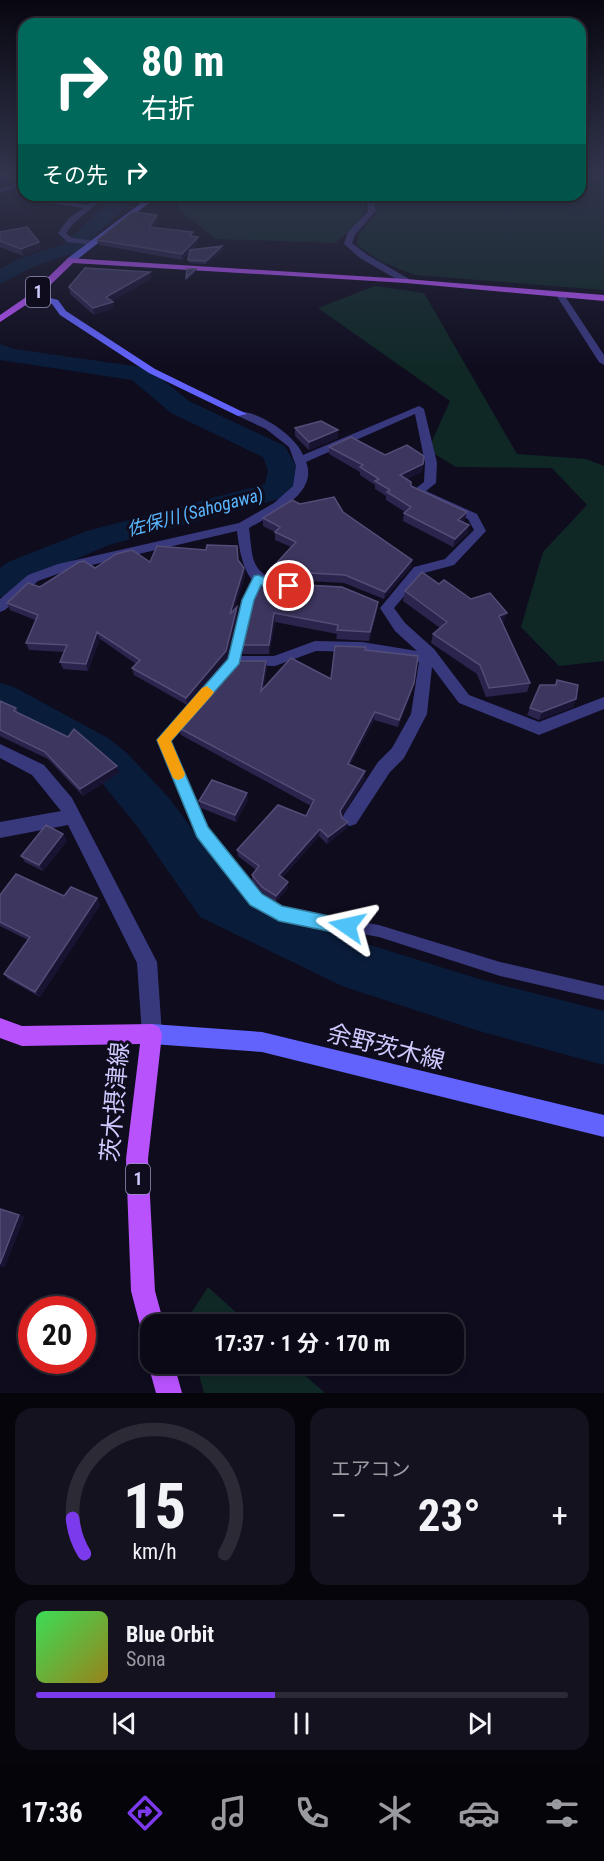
<!DOCTYPE html>
<html lang="ja">
<meta charset="utf-8">
<style>
:root{--surface:#0b0916;--page:#14121f;--text:#f1f3f6;--muted:#9a9aa1;--line:#2b2a35;--accent:#7c3aed}
body{margin:0;font-family:"Roboto Condensed","Noto Sans JP",sans-serif;background:var(--page);color:var(--text);height:100vh;display:flex;flex-direction:column;font-size:22px;white-space:nowrap}
*{box-sizing:border-box;margin:0}
p{font-size:20px;color:var(--muted)}
.icon{flex:none;width:33px;height:33px;fill:none;stroke:currentColor;stroke-width:2;stroke-linecap:round;stroke-linejoin:round}
.map{position:relative;height:1393px;overflow:hidden}
.side{display:flex;flex-direction:column;gap:15px;padding:15px;background:#06050c;flex:1}
.side>*{flex:none}
.guide{position:absolute;left:18px;top:18px;width:568px;height:183px;border-radius:18px;box-shadow:0 3px 9px #0003,0 0 0 2px var(--line);background:#00695c;color:#fff;overflow:hidden}
.speed{position:absolute;left:18px;top:1296px;display:flex;gap:12px;font-size:30px;font-weight:700;text-align:center}
.speed>*{display:grid;place-content:center;width:78px;height:78px;border-radius:50%;background:var(--surface);box-shadow:0 3px 9px #0003,0 0 0 2px var(--line);line-height:1}
.speed .limit{border:9px solid #d22;background:#fff;color:#111}
.pin{position:absolute;display:grid;place-items:center;width:51px;height:51px;color:#fff;margin:-26px;border:3px solid #fff;border-radius:50%;box-shadow:0 2px 6px #0007}
.me{position:absolute;width:66px;margin:-33px;rotate:281deg;stroke-linejoin:round;filter:drop-shadow(0 0 4px #0008)}
.turn{display:flex;align-items:center;gap:21px;height:126px;padding:0 24px;font-size:27px}
.turn .icon{width:78px;height:78px;stroke-width:2.5}
.turn b{display:block;font-size:42px;line-height:51px}
.then{display:flex;align-items:center;height:57px;padding:0 24px;background:#0003;gap:12px;font-size:22px}
.big{font-size:45px;font-weight:700;line-height:1.1}
.side .tile{flex:1;display:flex;flex-direction:column;justify-content:center;gap:9px;min-width:0;padding:0 21px;border-radius:18px;background:var(--page)}
.side .dial{align-items:center;gap:0}
.dial svg{height:156px;overflow:visible;fill:none;stroke:var(--line);stroke-width:7;stroke-linecap:round;text-anchor:middle}
.dial text{fill:var(--text);stroke:none}
.song{display:flex;align-items:center;gap:18px}
.cover{width:72px;height:72px;border-radius:9px;background:linear-gradient(135deg,hsl(130 70% 55%),hsl(50 70% 35%))}
.played{height:6px;border-radius:3px;background:linear-gradient(90deg,var(--accent) 45%,var(--line) 45%)}
.keys{display:flex;justify-content:space-around;direction:ltr}
.heat{display:flex;justify-content:space-between;align-items:center;font-size:33px;direction:ltr}
.side .tiles{flex:1;display:grid;gap:15px;grid-template-columns:1fr 1fr}
.tile:last-child{grid-column:span 2}
.trip{position:absolute;left:140px;top:1314px;width:324px;height:60px;border-radius:18px;background:var(--surface);box-shadow:0 3px 9px #0003,0 0 0 2px var(--line);font-weight:700;line-height:60px;text-align:center}
.tabs{display:flex;height:96px;justify-content:space-around;align-items:center;background:#040409;color:var(--muted)}
.tabs .icon{width:42px;height:42px}
.tabs .on{color:var(--accent)}
.tabs b{font-size:27px;color:var(--text)}
.map>svg:first-child{display:block}
.green{fill:#0f2826}
.lines{fill:none;stroke-linecap:round;stroke-linejoin:round}
.river{fill:#091c3a;fill-rule:evenodd}
.lane{fill:#38387d;fill-rule:evenodd}
.street{fill:#38387d;fill-rule:evenodd}
.secondary{fill:#6263fd;fill-rule:evenodd}
.primary{fill:#b852fd;fill-rule:evenodd}
.wall{fill:#2b244c}
.shaded-wall{fill:#191332}
.building{fill:#3d365f;stroke:#544d78;stroke-width:1.5}
.route{fill:#4fc3f7;stroke:#337fa1;stroke-width:1.5}
.slow{fill:#f59e0b}
.labels{text-anchor:middle;stroke-width:6;stroke-linejoin:round;paint-order:stroke}
.shield{fill:#0f0c1e;stroke:#9591bb;stroke-width:1.5}
.shield-label{font-size:18px;font-weight:bold;fill:#cecafe}
.far-water-label{font-size:18px;font-style:italic;fill:#59b6fd;stroke:#0f0c1e}
.near-street-label{font-size:24px;fill:#cecafe;stroke:#0f0c1e}
</style>
<div class="map">
<svg width="604" height="1393" viewBox="0 0 604 1393">
<rect width="100%" height="100%" fill="#0f0c1e"/>
<path class="green" d="M 581,173 L 604,173 L 604,290 L 415,275 L 380,261 L 357,245 L 358,235 L 377,212 L 373,195 L 580,195 Z
M 180,195 L 364,195 C 370,218 351,228 336,243 L 216,239 L 178,209 Z
M 375,286 L 424,293 L 517,454 L 586,459 L 604,466 L 604,661 L 559,666 L 521,627 L 543,552 L 587,505 L 552,468 L 456,467 L 428,450 L 450,401 L 318,308 Z
M 208,1287 L 249,1324 L 184,1324 Z
M 196,1364 L 292,1364 L 325,1393 L 204,1393 Z"/>
<g class="lines">
<path class="river" d="M 113,195 L 131,195 L 126,206 L 78,252 L 35,266 L 0,284 L 0,269 L 21,258 L 64,244 L 111,200 Z
M 0,344 L 14,349 L 148,368 L 189,401 L 285,446 L 298,470 L 294,490 L 290,496 L 109,545 L 32,578 L 12,593 L 0,597 L 0,568 L 8,562 L 87,531 L 265,484 L 268,470 L 263,457 L 171,413 L 132,380 L 0,360 Z
M 0,683 L 14,687 L 108,738 L 127,753 L 169,798 L 234,885 L 348,938 L 479,979 L 604,1011 L 604,1065 L 479,1031 L 342,986 L 200,917 L 137,826 L 97,777 L 78,762 L 0,717 Z"/>
<path class="lane" d="M 258,576 L 263,579 L 253,600 L 238,664 L 170,741 L 207,829 L 261,895 L 270,902 L 280,907 L 379,925 L 500,962 L 604,986 L 604,1000 L 500,976 L 379,937 L 279,919 L 260,910 L 251,903 L 198,836 L 159,740 L 229,660 L 243,600 L 253,579 Z"/>
<path class="street" d="M 20,173 L 24,173 L 17,188 L 0,192 L 0,188 L 13,185 Z
M 31,195 L 87,205 L 100,195 L 107,195 L 74,223 L 66,233 L 72,238 L 96,241 L 96,245 L 67,242 L 58,233 L 68,219 L 83,208 L 43,202 Z
M 366,195 L 372,195 L 376,211 L 355,235 L 352,243 L 366,254 L 409,279 L 409,283 L 403,283 L 360,258 L 344,244 L 348,232 L 368,211 Z
M 557,293 L 563,293 L 604,355 L 604,365 L 599,362 L 556,295 Z
M 419,406 L 424,409 L 437,463 L 436,483 L 426,491 L 477,514 L 486,531 L 454,565 L 424,573 L 394,608 L 405,623 L 434,649 L 469,695 L 539,722 L 604,697 L 604,709 L 539,735 L 459,703 L 432,667 L 427,714 L 404,758 L 390,772 L 356,824 L 350,826 L 344,824 L 342,819 L 344,814 L 378,762 L 392,748 L 411,714 L 419,662 L 362,652 L 316,651 L 275,666 L 229,665 L 227,661 L 229,657 L 234,656 L 274,656 L 315,641 L 362,642 L 417,651 L 395,631 L 380,608 L 414,567 L 445,559 L 474,530 L 468,519 L 411,492 L 424,482 L 425,463 L 415,414 L 306,462 C 319,494 271,515 249,528 C 253,557 249,573 282,582 L 284,585 L 282,588 C 246,598 240,555 237,531 L 66,571 L 38,581 L 5,610 L 0,612 L 0,599 L 28,575 L 58,564 L 239,523 L 274,503 L 293,486 L 296,466 L 289,447 L 266,429 L 238,416 L 238,412 C 257,409 297,437 303,455 Z
M 0,744 L 44,765 L 72,798 L 157,962 L 162,1034 L 159,1041 L 152,1044 L 145,1041 L 142,1034 L 137,963 L 68,825 L 0,838 L 0,822 L 61,811 L 32,775 L 0,758 Z"/>
<path class="secondary" d="M 152,195 L 159,195 L 74,262 L 68,262 L 68,258 Z
M 32,293 L 58,300 L 66,311 L 155,369 L 247,414 L 238,416 L 149,373 L 60,315 L 52,304 L 32,297 Z
M 152,1024 L 262,1032 L 604,1115 L 604,1137 L 262,1052 L 152,1044 L 145,1041 L 142,1034 L 145,1027 Z"/>
<path class="primary" d="M 68,258 L 406,279 L 604,295 L 604,301 L 406,283 L 73,263 L 38,297 L 0,322 L 0,315 L 32,293 Z
M 0,1018 L 22,1026 L 152,1024 L 159,1027 L 162,1034 L 148,1159 L 155,1291 L 164,1324 L 150,1324 L 150,1336 L 142,1333 L 131,1291 L 126,1159 L 140,1044 L 22,1046 L 0,1038 Z
M 150,1359 L 150,1364 L 174,1364 L 182,1393 L 156,1393 L 148,1364 Z"/>
</g>
<path class="wall" d="M 157,215 L 158,221 L 153,228 L 198,237 L 198,243 L 192,249 L 222,246 L 223,250 L 206,264 L 189,263 L 189,252 L 182,260 L 99,245 L 97,240 Z
M 0,232 L 39,242 L 41,249 L 23,256 L 0,247 Z
M 150,272 L 151,279 L 112,301 L 114,308 L 94,315 L 70,294 L 69,287 Z
M 295,428 L 338,430 L 338,438 L 309,450 L 295,436 Z
M 329,447 L 385,455 L 423,464 L 422,472 L 407,479 L 411,486 L 465,520 L 463,522 L 468,533 L 453,547 L 403,521 L 404,513 L 405,512 L 386,500 L 386,496 L 375,489 L 375,485 L 360,475 L 360,472 L 329,454 Z
M 300,504 L 343,512 L 412,560 L 411,567 L 384,599 L 344,583 L 274,579 L 271,577 L 271,569 L 291,547 L 275,540 L 275,532 L 263,526 L 263,518 Z
M 238,560 L 244,568 L 245,575 L 234,609 L 237,607 L 237,614 L 227,658 L 187,705 L 134,675 L 132,668 L 136,664 L 100,639 L 88,671 L 63,669 L 60,662 L 64,652 L 29,650 L 26,643 L 35,620 L 10,610 L 7,603 L 40,587 L 95,568 L 150,562 Z
M 270,583 L 378,602 L 377,611 L 369,641 L 336,639 L 337,634 L 275,622 L 269,654 L 243,654 L 242,645 Z
M 439,584 L 504,622 L 502,623 L 530,683 L 527,692 L 486,697 L 477,674 L 431,643 L 433,634 L 440,628 L 403,601 L 405,591 Z
M 365,650 L 412,691 L 398,727 L 374,720 L 350,765 L 365,771 L 365,778 L 342,815 L 347,828 L 327,844 L 319,836 L 282,878 L 288,882 L 288,888 L 276,902 L 263,893 L 252,881 L 252,875 L 256,870 L 238,856 L 237,850 L 306,816 L 311,806 L 181,735 L 179,728 L 198,707 L 198,704 L 267,668 L 263,689 L 331,679 Z
M 557,680 L 576,699 L 573,707 L 539,720 L 527,715 L 530,708 L 554,685 Z
M 0,701 L 16,708 L 19,714 L 119,773 L 83,796 L 48,759 L 0,736 Z
M 248,800 L 236,822 L 201,808 L 199,801 Z
M 63,834 L 67,841 L 43,871 L 25,862 L 21,856 Z
M 0,895 L 64,896 L 97,898 L 100,905 L 40,997 L 8,979 L 4,974 L 28,940 L 0,926 Z"/>
<path class="shaded-wall" d="M 13,173 L 15,173 L 16,176 L 12,183 L 0,185 L 0,179 Z
M 157,215 L 158,221 L 150,233 L 149,227 Z
M 198,237 L 198,243 L 182,260 L 182,254 Z
M 39,242 L 41,249 L 23,256 L 21,249 Z
M 222,246 L 223,250 L 206,264 L 206,261 Z
M 196,269 L 196,273 L 187,281 L 186,278 Z
M 150,272 L 151,279 L 109,303 L 113,302 L 114,308 L 94,315 L 93,308 L 106,297 Z
M 338,430 L 338,438 L 309,450 L 309,442 Z
M 423,464 L 422,472 L 399,483 L 400,475 Z
M 467,512 L 465,520 L 457,528 L 458,520 Z
M 469,525 L 468,533 L 453,547 L 455,539 Z
M 412,560 L 411,567 L 384,599 L 385,592 Z
M 244,568 L 245,575 L 231,622 L 230,614 Z
M 378,602 L 377,611 L 369,641 L 370,632 Z
M 237,607 L 237,614 L 227,658 L 187,705 L 186,698 Z
M 274,613 L 275,622 L 269,654 L 269,645 Z
M 507,613 L 504,622 L 496,625 L 499,616 Z
M 97,632 L 100,639 L 88,671 L 86,664 Z
M 266,661 L 267,668 L 261,698 L 261,691 Z
M 414,683 L 412,691 L 398,727 L 399,720 Z
M 576,699 L 573,707 L 539,720 L 542,712 Z
M 375,712 L 374,720 L 347,771 L 348,764 Z
M 117,766 L 119,773 L 83,796 L 80,789 Z
M 365,771 L 365,778 L 340,818 L 340,811 Z
M 247,793 L 248,800 L 236,822 L 235,815 Z
M 348,822 L 347,828 L 327,844 L 328,837 Z
M 320,829 L 319,836 L 279,881 L 279,875 Z
M 63,834 L 67,841 L 43,871 L 39,865 Z
M 288,882 L 288,888 L 276,902 L 276,896 Z
M 97,898 L 100,905 L 40,997 L 35,992 Z
M 19,1215 L 25,1216 L 5,1267 L 0,1267 L 0,1264 Z"/>
<path class="building" d="M 0,173 L 13,173 L 10,178 L 0,179 Z
M 133,212 L 157,215 L 149,227 L 193,232 L 190,236 L 198,237 L 182,254 L 97,240 Z
M 27,227 L 39,242 L 21,249 L 0,241 L 0,232 Z
M 222,246 L 206,261 L 188,260 L 190,250 Z
M 85,268 L 150,272 L 106,297 L 113,302 L 93,308 L 69,287 Z
M 187,269 L 196,269 L 186,278 Z
M 321,421 L 338,430 L 309,442 L 295,428 Z
M 351,437 L 385,455 L 407,445 L 424,456 L 423,464 L 400,475 L 411,482 L 411,486 L 467,512 L 458,520 L 469,525 L 455,539 L 404,513 L 411,507 L 387,492 L 390,490 L 375,481 L 379,479 L 360,467 L 363,465 L 329,447 Z
M 334,497 L 343,512 L 412,560 L 385,592 L 345,575 L 273,571 L 271,569 L 296,542 L 275,532 L 280,527 L 263,518 L 292,500 L 300,504 Z
M 207,545 L 237,546 L 238,560 L 244,568 L 230,614 L 237,607 L 226,651 L 186,698 L 132,668 L 140,660 L 97,632 L 86,664 L 60,662 L 67,645 L 26,643 L 38,615 L 7,603 L 28,583 L 40,587 L 79,562 L 84,561 L 95,568 L 116,554 L 132,550 L 150,562 L 157,546 L 206,550 Z
M 422,572 L 439,584 L 444,580 L 471,599 L 490,593 L 507,613 L 499,616 L 530,683 L 489,688 L 480,665 L 433,634 L 447,622 L 405,591 Z
M 261,579 L 270,583 L 342,587 L 378,602 L 370,632 L 337,630 L 338,625 L 274,613 L 269,645 L 242,645 L 255,592 Z
M 335,646 L 362,647 L 366,647 L 365,650 L 418,656 L 414,683 L 399,720 L 375,712 L 348,764 L 365,771 L 340,811 L 342,818 L 348,822 L 328,837 L 320,829 L 279,875 L 288,882 L 276,896 L 262,887 L 252,875 L 259,866 L 237,850 L 278,805 L 306,816 L 314,800 L 179,728 L 200,705 L 198,704 L 236,661 L 266,661 L 261,691 L 291,658 L 331,679 Z
M 557,680 L 578,685 L 576,699 L 542,712 L 530,708 L 540,685 L 556,685 Z
M 0,701 L 16,708 L 14,711 L 68,737 L 74,729 L 117,766 L 80,789 L 45,752 L 0,730 Z
M 212,780 L 247,793 L 235,815 L 199,801 Z
M 46,825 L 63,834 L 39,865 L 21,856 Z
M 16,874 L 64,896 L 71,887 L 97,898 L 35,992 L 4,974 L 30,937 L 0,922 L 0,895 Z
M 0,1209 L 19,1215 L 0,1264 Z"/>
<linearGradient id="sky" x2="0" y2="1"><stop stop-color="#080710"/><stop offset="0.47" stop-color="#31344c"/><stop offset="1" stop-color="#31344c" stop-opacity="0"/></linearGradient>
<rect width="604" height="368" fill="url(#sky)"/>
<path class="route" d="M 258,575 L 273,581 L 293,583 L 295,586 C 287,594 271,590 261,585 L 254,600 L 239,664 L 171,741 L 208,827 L 262,894 L 282,906 L 353,921 L 356,926 L 353,932 L 347,935 L 279,921 L 250,905 L 197,837 L 157,740 L 228,659 L 242,600 L 254,576 Z"/>
<path class="slow" d="M 207,686 L 214,692 L 212,695 L 171,741 L 185,774 L 183,778 L 178,780 L 173,778 L 157,740 L 202,688 Z"/>
<g class="labels">
<g class="shield">
<rect x="26" y="277" width="24" height="30" rx="4.5"/>
<rect x="126" y="1164" width="24" height="30" rx="4.5"/>
</g>
<g class="shield-label">
<text x="38" y="298">1</text>
<text x="138" y="1185">1</text>
</g>
<g class="far-water-label">
<text transform="translate(195 512) rotate(-15)" y="6">佐保川 (Sahogawa)</text>
</g>
<g class="near-street-label">
<text transform="translate(386 1047) rotate(14)" y="8">余野茨木線</text>
<text transform="translate(115 1102) rotate(-85)" y="8">茨木摂津線</text>
</g>
</g>
</svg>
<div class="speed"><div class="limit">20</div></div>
<div class="pin" style="left:289px;top:586px;background:#d93025"><svg class="icon" aria-label="arrive" viewBox="0 0 24 24"><path d="M6 21V4h12l-3 4 3 4H6"/></svg></div>
<svg class="me" style="left:347px;top:926px" viewBox="-20 -20 40 40"><path d="M0-17L14 15 0 8-14 15z" fill="#4fc3f7" stroke="#fff" stroke-width="4"/></svg>
<div class="trip">17:37 · 1 分 · 170 m</div>
<div class="guide">
<div class="turn"><svg class="icon" aria-label="right" viewBox="0 0 24 24"><path d="M7 20v-9h11M14 6l5 5-5 5"/></svg><div><b>80 m</b>右折</div></div>
<div class="then">その先<svg class="icon" aria-label="right" viewBox="0 0 24 24"><path d="M7 20v-9h11M14 6l5 5-5 5"/></svg></div>
</div>
</div>
<section class="side">
<div class="tiles">
<div class="tile dial"><svg viewBox="0 0 100 80">
<path d="M14 69A42 42 0 1 1 86 69"/>
<path d="M14 69A42 42 0 0 1 8 51" stroke="#7c3aed"/>
<text x="50" y="56" font-size="32" font-weight="700">15</text>
<text x="50" y="72" font-size="11">km/h</text>
</svg></div>
<div class="tile"><p>エアコン</p>
<div class="heat"><a>−</a><b class="big">23°</b><a>+</a></div>
</div>
<div class="tile">
<div class="song"><i class="cover"></i><div><b>Blue Orbit</b><p>Sona</p></div></div>
<div class="played"></div>
<div class="keys"><svg class="icon" aria-label="previous" viewBox="0 0 24 24"><path d="M18 5L8 12l10 7zM5 5v14"/></svg><svg class="icon" aria-label="pause" viewBox="0 0 24 24"><path d="M8 5v14M16 5v14"/></svg><svg class="icon" aria-label="next" viewBox="0 0 24 24"><path d="M6 5l10 7-10 7zM19 5v14"/></svg></div>
</div>
</div>
</section>
<nav class="tabs">
<b>17:36</b>
<svg class="icon on" aria-label="directions" viewBox="0 0 24 24"><path d="M12 3l9 9-9 9-9-9zM9 14v-3h6M13 9l2 2-2 2"/></svg>
<svg class="icon" aria-label="music" viewBox="0 0 24 24"><path d="M9 18V5l10-2v13"/><circle cx="6" cy="18" r="3"/><circle cx="16" cy="16" r="3"/></svg>
<svg class="icon" aria-label="phone" viewBox="0 0 24 24"><path d="M5 4h4l2 5-3 2q2 4 5 5l2-3 5 2v4C11 20 4 13 5 4z"/></svg>
<svg class="icon" aria-label="climate" viewBox="0 0 24 24"><path d="M12 3v18M4 7l16 10M4 17L20 7"/></svg>
<svg class="icon" aria-label="car" viewBox="0 0 24 24"><path d="M5 17H2v-5l4-1 3-4h7l3 4 3 1v5h-3M9 17h6M6 11h13"/><circle cx="7" cy="17" r="2"/><circle cx="17" cy="17" r="2"/></svg>
<svg class="icon" aria-label="filters" viewBox="0 0 24 24"><path d="M4 7h16M4 17h16"/><circle cx="9" cy="7" r="2"/><circle cx="15" cy="17" r="2"/></svg>
</nav>
